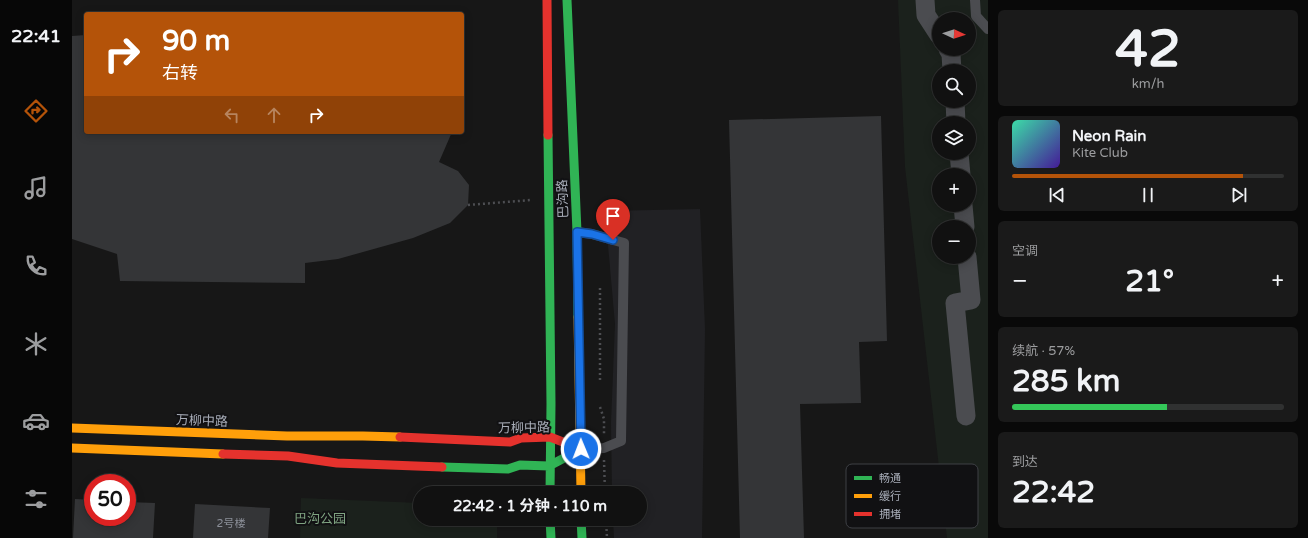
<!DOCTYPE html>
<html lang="zh">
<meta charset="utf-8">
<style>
:root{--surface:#111;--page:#1a1a1a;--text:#f1f3f6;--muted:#9c9d9f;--line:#303131;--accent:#b45309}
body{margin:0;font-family:"Varela Round","Noto Sans SC",sans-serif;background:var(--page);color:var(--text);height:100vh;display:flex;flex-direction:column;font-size:15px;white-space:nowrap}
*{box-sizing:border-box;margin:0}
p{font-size:13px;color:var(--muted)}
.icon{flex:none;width:22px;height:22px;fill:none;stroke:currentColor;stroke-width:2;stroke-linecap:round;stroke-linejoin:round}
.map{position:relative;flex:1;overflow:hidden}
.panel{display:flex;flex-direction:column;gap:10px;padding:10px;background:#090909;width:320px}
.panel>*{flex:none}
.top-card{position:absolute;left:12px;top:12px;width:380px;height:122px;border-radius:4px;box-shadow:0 2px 10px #0003,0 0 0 1px var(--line);background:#b45309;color:#fff;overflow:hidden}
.needle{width:26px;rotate:93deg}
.fabs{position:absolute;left:860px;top:12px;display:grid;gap:8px}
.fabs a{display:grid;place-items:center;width:44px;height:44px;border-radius:50%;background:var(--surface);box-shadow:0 2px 10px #0003,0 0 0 1px var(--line);font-size:20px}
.speed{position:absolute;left:12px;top:474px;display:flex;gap:8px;font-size:20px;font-weight:700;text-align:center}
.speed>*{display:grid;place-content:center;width:52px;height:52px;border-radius:50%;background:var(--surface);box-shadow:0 2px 10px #0003,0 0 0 1px var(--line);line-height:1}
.speed .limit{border:6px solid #d22;background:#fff;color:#111}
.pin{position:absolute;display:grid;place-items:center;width:34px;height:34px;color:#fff;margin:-41px -17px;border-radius:50% 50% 50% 0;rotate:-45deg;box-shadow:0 0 4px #0007}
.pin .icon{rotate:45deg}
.me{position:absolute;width:44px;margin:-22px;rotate:359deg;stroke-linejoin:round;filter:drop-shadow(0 0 3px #0008)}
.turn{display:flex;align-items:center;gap:14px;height:84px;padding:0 12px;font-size:18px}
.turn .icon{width:52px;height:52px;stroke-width:2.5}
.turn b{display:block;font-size:28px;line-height:34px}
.lanes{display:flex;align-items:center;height:38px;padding:0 12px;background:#0003;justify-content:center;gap:20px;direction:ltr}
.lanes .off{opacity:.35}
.big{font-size:30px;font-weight:700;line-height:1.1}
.panel .widget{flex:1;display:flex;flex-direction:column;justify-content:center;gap:6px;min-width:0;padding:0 14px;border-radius:6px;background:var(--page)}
.panel .dial{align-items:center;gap:0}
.dial b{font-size:52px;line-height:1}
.song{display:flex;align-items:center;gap:12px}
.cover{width:48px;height:48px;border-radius:6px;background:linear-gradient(135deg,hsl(160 70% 55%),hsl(260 70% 35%))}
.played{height:4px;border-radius:2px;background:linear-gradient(90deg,var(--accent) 85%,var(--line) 85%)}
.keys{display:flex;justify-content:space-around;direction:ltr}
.heat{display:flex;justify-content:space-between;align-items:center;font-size:22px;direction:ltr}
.charge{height:6px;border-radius:3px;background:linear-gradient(90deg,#34c759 57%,var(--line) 0)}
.trip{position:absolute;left:341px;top:486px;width:234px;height:40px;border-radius:20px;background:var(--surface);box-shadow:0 2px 10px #0003,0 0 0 1px var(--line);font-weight:700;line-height:40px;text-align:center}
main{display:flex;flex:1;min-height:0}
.dock{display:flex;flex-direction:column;width:72px;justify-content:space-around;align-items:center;background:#070707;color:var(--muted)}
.dock .icon{width:28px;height:28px}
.dock .selected{color:var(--accent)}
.dock b{font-size:18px;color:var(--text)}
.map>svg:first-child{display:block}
.built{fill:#212124}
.green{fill:#1b211c;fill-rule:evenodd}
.building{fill:#343537}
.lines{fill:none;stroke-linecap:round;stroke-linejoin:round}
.path{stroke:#4d4e52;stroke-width:2.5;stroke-dasharray:2 3;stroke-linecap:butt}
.lane{stroke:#4b4c50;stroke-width:10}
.street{stroke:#4b4c50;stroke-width:19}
.fast{stroke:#30b455;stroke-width:9}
.slow{stroke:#ff9f0a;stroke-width:9}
.jam{stroke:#e5322d;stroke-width:9}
.route-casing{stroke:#114b97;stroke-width:10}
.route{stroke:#1a73e8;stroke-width:7}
.labels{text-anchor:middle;stroke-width:4;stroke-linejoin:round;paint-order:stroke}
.number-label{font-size:11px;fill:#8b8f98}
.street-label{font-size:13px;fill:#a8adb8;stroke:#111113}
.park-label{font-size:13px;fill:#7fa381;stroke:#111113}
.key{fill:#111113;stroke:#3e4045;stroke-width:1}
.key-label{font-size:11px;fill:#a8adb8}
</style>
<main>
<nav class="dock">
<b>22:41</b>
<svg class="icon selected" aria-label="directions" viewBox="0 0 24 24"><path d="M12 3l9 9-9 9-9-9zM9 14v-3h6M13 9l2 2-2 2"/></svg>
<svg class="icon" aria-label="music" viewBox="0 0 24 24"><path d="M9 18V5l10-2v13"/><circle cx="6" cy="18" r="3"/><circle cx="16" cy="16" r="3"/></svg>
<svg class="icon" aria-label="phone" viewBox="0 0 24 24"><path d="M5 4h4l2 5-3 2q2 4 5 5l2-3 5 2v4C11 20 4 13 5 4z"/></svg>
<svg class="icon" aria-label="climate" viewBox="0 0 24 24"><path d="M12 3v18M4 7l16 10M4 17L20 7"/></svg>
<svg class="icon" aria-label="car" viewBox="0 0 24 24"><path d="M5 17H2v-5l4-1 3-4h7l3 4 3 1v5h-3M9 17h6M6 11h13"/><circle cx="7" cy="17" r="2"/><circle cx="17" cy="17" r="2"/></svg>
<svg class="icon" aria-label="filters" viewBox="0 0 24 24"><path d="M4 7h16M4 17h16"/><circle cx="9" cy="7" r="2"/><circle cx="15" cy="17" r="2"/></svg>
</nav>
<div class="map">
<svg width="916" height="538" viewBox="0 0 916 538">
<rect width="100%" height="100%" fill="#171717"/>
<path class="built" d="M 628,209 L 633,329 L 630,538 L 542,538 L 541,519 L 568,519 L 568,493 L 540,493 L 539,423 L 543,324 L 533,211 Z"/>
<path class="green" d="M 826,0 L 916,0 L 916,538 L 875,538 L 833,167 ZM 867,19 L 897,19 L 897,49 L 867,49 ZM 867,71 L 897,71 L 897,101 L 867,101 ZM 867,123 L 897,123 L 897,153 L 867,153 ZM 867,175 L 897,175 L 897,205 L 867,205 ZM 867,227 L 897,227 L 897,257 L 867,257 Z
M 229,498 L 348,503 L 348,519 L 425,519 L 425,538 L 228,538 Z"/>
<path class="building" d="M 14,35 L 14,132 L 380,132 L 367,162 L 386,171 L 397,185 L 396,205 L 378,223 L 341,238 L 266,259 L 233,263 L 233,283 L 48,281 L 45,254 L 0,239 L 0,36 Z
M 809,116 L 815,341 L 787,342 L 789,403 L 728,404 L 732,538 L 668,538 L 657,120 Z
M 3,499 L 21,500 L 21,517 L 55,517 L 55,502 L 83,503 L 81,538 L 1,538 Z
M 123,504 L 198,508 L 196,538 L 121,538 Z"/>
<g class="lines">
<path class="path" d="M 396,205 L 459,200
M 528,288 L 528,382
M 528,407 L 532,419 L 532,435
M 532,460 L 533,493
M 534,519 L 535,538"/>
<path class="lane" d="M 903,0 L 904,16 L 916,29
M 505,232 L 520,234 L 552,243 L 549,441 L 532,448 L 509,449"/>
<path class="street" d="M 853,0 L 854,15 L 867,35
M 876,49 L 879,54 L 880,71
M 883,101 L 884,123
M 887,153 L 889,175
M 891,205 L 893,227
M 894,416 L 883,303 L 899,300 L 895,257"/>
<path class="fast" d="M 495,0 L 505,232 L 506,317
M 476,135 L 479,404 L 478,493
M 370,467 L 436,469 L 448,465 L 477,466 L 509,449
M 478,519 L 479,538
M 509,519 L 510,538"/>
<path class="slow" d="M 506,317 L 509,493
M 0,428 L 215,436 L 291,436 L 328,437
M 0,448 L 151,454"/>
<path class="jam" d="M 475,0 L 476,135
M 328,437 L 438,442 L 449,438 L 478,437 L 509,449
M 151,454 L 216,456 L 265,463 L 370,467"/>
</g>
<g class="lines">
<defs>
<path id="route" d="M 509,449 L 505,232 L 520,234 L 541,240"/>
</defs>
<use href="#route" class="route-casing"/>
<use href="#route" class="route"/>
</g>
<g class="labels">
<g class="number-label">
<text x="159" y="527">2号楼</text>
</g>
<g class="street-label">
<text transform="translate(490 199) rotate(-92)" y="5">巴沟路</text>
<text transform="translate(130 420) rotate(2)" y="5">万柳中路</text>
<text transform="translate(452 427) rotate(-1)" y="5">万柳中路</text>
</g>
<g class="park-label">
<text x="248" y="523">巴沟公园</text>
</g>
</g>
<rect x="774" y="464" width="132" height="64" rx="6" class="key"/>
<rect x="782" y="476" width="18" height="4" fill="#30b455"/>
<rect x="782" y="494" width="18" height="4" fill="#ff9f0a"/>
<rect x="782" y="512" width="18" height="4" fill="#e5322d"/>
<g class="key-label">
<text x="807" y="482">畅通</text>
<text x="807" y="500">缓行</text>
<text x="807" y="518">拥堵</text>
</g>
</svg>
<div class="fabs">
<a><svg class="needle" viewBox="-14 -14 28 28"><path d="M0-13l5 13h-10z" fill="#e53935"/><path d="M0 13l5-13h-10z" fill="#9c9d9f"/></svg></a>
<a><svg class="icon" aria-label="search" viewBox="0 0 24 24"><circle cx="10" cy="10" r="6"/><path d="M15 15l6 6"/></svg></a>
<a><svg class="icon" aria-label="layers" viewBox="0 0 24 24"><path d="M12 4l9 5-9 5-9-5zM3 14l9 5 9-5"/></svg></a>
<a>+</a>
<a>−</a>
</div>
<div class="speed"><div class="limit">50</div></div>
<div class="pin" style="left:541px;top:240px;background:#d93025"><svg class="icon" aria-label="arrive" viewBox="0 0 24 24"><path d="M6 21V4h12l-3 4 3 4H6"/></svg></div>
<svg class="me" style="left:509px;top:449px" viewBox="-20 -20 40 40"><circle r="17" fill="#1a73e8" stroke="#fff" stroke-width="3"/><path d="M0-11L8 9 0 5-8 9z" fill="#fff"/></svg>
<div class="trip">22:42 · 1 分钟 · 110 m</div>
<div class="top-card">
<div class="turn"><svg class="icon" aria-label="right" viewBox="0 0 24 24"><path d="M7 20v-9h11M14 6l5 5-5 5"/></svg><div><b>90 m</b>右转</div></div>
<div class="lanes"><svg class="icon off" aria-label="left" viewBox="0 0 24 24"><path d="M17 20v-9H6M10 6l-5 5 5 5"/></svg><svg class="icon off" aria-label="ahead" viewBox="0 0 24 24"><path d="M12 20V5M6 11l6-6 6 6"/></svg><svg class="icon" aria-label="right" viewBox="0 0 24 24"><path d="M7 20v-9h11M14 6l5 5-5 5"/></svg></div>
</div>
</div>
<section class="panel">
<div class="widget dial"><b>42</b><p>km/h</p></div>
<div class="widget">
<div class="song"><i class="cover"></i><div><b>Neon Rain</b><p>Kite Club</p></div></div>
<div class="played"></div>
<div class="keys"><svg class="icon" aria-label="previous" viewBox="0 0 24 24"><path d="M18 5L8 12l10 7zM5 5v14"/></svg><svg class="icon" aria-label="pause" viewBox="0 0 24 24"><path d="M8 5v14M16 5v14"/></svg><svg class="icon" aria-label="next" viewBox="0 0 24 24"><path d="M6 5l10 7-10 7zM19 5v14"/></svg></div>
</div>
<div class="widget"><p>空调</p>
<div class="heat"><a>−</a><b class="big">21°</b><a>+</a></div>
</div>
<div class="widget"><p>续航 · 57%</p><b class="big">285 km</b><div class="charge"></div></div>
<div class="widget"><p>到达</p><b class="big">22:42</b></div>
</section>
</main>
